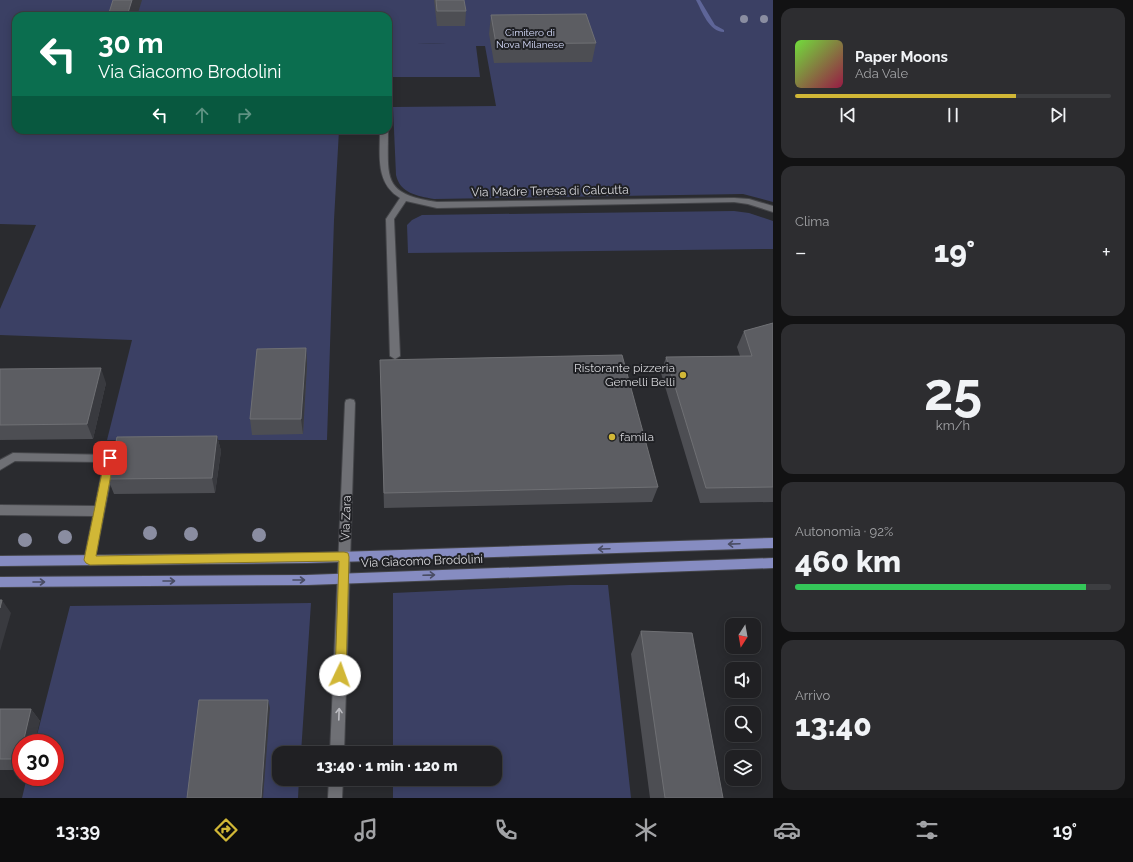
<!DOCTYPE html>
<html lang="it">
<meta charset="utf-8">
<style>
:root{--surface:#202023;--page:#2d2d30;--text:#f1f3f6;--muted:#a2a3a6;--line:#3d3e41;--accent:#d1b736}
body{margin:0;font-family:Raleway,sans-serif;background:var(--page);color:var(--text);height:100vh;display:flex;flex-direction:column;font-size:15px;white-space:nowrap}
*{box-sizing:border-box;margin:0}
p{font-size:13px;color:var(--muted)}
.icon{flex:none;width:22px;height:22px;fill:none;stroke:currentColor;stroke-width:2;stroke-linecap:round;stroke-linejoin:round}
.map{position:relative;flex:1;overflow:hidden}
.side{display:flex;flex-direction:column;gap:8px;padding:8px;background:#121213;width:360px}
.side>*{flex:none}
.top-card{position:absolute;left:12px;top:12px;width:380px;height:122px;border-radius:12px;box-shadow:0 2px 10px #0003,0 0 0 1px var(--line);background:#0b6e4f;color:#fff;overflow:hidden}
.needle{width:26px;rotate:191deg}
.buttons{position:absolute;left:725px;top:618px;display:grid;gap:8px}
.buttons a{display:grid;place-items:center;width:36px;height:36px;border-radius:8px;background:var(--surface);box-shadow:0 2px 10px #0003,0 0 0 1px var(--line);font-size:20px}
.speed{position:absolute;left:12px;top:734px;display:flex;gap:8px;font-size:20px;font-weight:700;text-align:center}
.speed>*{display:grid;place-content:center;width:52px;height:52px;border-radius:50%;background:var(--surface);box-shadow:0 2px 10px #0003,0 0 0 1px var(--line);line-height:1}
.speed .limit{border:6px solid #d22;background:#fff;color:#111}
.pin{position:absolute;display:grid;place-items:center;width:34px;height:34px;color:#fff;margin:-17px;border-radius:8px;box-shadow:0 2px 6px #0006}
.me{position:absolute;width:44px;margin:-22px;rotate:3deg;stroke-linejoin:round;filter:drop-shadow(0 0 3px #0008)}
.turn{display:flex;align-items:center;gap:14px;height:84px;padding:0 20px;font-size:18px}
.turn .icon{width:52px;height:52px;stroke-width:2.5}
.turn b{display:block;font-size:28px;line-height:34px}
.lanes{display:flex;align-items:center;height:38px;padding:0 20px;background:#0003;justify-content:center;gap:20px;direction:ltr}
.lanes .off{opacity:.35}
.big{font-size:30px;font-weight:800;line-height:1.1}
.side .card{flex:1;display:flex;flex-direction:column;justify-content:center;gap:6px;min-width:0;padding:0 14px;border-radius:12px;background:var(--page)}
.side .dial{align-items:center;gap:0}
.dial b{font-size:52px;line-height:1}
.song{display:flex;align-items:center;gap:12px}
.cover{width:48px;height:48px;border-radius:6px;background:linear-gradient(135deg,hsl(100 70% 55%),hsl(340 70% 35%))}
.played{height:4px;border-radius:2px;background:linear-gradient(90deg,var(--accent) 70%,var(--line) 70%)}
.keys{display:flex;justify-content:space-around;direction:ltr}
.heat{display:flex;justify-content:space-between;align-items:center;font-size:22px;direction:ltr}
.charge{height:6px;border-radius:3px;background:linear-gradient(90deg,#34c759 92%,var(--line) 0)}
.trip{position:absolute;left:272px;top:746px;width:230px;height:40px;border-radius:12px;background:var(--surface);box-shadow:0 2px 10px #0003,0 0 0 1px var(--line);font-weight:800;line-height:40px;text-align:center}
.dock{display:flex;height:64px;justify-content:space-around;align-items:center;background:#0d0d0e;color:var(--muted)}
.dock .icon{width:28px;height:28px}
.dock .current{color:var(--accent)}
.dock b{font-size:18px;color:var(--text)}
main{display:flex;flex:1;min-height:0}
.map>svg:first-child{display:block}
.green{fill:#3b4064}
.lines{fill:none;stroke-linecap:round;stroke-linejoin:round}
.stream{fill:#5e6598;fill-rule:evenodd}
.minor-casing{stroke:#45464a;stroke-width:2}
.major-casing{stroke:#45464a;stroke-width:2}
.minor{fill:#6f7075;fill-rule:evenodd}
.major{fill:#868cc1;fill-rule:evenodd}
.tree{fill:#8a8da1}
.wall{fill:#4d4e53}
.shaded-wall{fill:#393a3f}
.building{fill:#5c5d62;stroke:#6f7074}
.oneway{stroke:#494c63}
.oneway2{stroke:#bcbcc1}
.route{fill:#d1b736;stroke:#887723}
.poi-dot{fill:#d1b736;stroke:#202125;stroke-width:1.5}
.labels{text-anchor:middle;stroke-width:4;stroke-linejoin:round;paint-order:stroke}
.far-park-label{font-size:10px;fill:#d8defe;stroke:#202125}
.street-label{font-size:12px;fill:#d6d6da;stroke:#202125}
.poi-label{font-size:12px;fill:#d6d6da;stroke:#202125;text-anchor:end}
</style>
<main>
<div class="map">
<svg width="773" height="798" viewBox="0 0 773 798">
<rect width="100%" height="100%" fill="#2a2b2f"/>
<path class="green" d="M 0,0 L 773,0 L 773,202 L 743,194 L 434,199 C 417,196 400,193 396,175 L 393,107 L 496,106 L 485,46 L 476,46 L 480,77 L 388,77 L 388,42 L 446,44 L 388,42 L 388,16 L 16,16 L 16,130 L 339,130 L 334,220 L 327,440 L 107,440 L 132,340 L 0,335 L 0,309 L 36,225 L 0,224 Z
M 734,211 L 749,213 L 773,221 L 773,249 L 408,253 L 407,225 L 412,220 L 422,215 Z
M 570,585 L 608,585 L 631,798 L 393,798 L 393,779 L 495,779 L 495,753 L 393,753 L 393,593 Z
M 311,603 L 301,753 L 279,753 L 279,779 L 299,779 L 298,798 L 22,798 L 27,777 L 55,777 L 55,743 L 35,743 L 70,606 Z"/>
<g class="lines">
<path class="stream" d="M 696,0 L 700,0 L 715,25 L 724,30 L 724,32 C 709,32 702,11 696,0 Z"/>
<defs>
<path id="minor" d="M 380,130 L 388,130 C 388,179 382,194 437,202 L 734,198 L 749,199 L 773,206 L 773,212 L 748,204 L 734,202 L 437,208 L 406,201 L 394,219 L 400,356 L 395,359 L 390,356 L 386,219 L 400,198 C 375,183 380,155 380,130 Z
M 350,399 L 354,400 L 355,403 L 344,753 L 330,753 L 345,403 L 346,400 Z
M 13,453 L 114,455 L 115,458 L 94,564 L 90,565 L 86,564 L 84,560 L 93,516 L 0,515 L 0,505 L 95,506 L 104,462 L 15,461 L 0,470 L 0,460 Z
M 329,779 L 343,779 L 342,798 L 328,798 Z"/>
<path id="major" d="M 773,538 L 773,548 L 307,563 L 0,566 L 0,556 L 307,553 Z
M 773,558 L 773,568 L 307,585 L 0,587 L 0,577 L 307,575 Z"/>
</defs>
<use href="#minor" class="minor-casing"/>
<use href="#major" class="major-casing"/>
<use href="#minor" class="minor"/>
<use href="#major" class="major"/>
</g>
<g class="tree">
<circle cx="744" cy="19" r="4"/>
<circle cx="764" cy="19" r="4"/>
<circle cx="150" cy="533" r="7"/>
<circle cx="191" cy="534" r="7"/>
<circle cx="259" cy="535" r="7"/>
<circle cx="65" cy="537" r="7"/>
<circle cx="25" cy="540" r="7"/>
</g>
<path class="wall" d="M 434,0 L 464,0 L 466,11 L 465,26 L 437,26 Z
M 491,15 L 596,43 L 592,62 L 494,63 L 489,34 Z
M 773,323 L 773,502 L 700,503 L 661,373 L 666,357 L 740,356 L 737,347 L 744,331 Z
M 306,348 L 307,364 L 303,434 L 252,435 L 250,419 Z
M 380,360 L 658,487 L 652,502 L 384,508 Z
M 0,369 L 106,383 L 93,439 L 0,440 Z
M 217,436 L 221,451 L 215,493 L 114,494 L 108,479 Z
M 641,631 L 723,798 L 650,798 L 631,654 Z
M 0,709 L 31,709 L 40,721 L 21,743 L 21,770 L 0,770 Z"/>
<path class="shaded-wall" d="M 132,0 L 142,0 L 137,16 L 127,16 Z
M 306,348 L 307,364 L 303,434 L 301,419 Z
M 101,368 L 106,383 L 93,439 L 87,424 Z
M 217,436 L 221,451 L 215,493 L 212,478 Z
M 2,600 L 11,613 L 0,651 L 0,608 Z
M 268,700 L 270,708 L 263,798 L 261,798 Z
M 31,709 L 40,721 L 35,743 L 23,743 Z"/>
<path class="building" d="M 113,0 L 132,0 L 127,16 L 108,16 Z
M 436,0 L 464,0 L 466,11 L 437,11 Z
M 586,14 L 596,43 L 496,44 L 491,15 Z
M 773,323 L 773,487 L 706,488 L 666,357 L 752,356 L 744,331 Z
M 306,348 L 301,419 L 250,419 L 257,349 Z
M 622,355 L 658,487 L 384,493 L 380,360 Z
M 101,368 L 87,424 L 0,425 L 0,369 Z
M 217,436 L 212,478 L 108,479 L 117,437 Z
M 0,600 L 2,600 L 0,608 Z
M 641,631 L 692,633 L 723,798 L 665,798 Z
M 199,700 L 268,700 L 261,798 L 187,798 Z
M 0,709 L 31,709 L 23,743 L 21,743 L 21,753 L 20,759 L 0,759 Z"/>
<defs><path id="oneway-shaft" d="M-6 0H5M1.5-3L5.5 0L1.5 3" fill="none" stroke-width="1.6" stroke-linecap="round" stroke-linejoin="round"/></defs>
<g class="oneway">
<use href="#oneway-shaft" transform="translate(734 544) rotate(178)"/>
<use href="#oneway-shaft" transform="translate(604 549) rotate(178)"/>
<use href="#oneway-shaft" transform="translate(429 575) rotate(-2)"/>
<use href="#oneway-shaft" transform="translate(299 580)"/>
<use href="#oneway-shaft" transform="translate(169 581)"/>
<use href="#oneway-shaft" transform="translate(39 582)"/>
</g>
<use class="oneway2" href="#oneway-shaft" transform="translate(339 714) rotate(-88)"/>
<path class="route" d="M 110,454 L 113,455 L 114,458 L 96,556 L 344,552 L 348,553 L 349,557 L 346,675 L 344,679 L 340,680 L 336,679 L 335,675 L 339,561 L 90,565 L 86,563 L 84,560 L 105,458 L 106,455 Z"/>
<g class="poi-dot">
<circle cx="683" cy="375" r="4"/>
<circle cx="612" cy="437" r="4"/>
</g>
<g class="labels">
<g class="far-park-label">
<text x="530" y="36">Cimitero di<tspan x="530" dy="12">Nova Milanese</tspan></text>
</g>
<g class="street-label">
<text transform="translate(550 191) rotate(-1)" y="4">Via Madre Teresa di Calcutta</text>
<text transform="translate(346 518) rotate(-88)" y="4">Via Zara</text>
<text transform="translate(422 561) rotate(-2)" y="4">Via Giacomo Brodolini</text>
</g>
<g class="poi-label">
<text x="675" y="372">Ristorante pizzeria<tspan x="675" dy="14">Gemelli Belli</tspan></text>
<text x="620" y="441" text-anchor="start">famila</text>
</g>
</g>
</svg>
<div class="buttons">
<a><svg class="needle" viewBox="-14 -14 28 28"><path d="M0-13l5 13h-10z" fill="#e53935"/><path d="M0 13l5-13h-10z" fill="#a2a3a6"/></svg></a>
<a><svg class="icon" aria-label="sound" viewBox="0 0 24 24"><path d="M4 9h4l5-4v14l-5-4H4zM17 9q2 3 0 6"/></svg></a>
<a><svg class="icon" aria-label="search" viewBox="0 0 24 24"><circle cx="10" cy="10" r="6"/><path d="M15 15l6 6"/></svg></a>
<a><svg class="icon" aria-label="layers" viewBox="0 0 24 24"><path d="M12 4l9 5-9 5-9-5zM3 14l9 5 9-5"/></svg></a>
</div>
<div class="speed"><div class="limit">30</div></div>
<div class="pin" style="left:110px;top:458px;background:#d93025"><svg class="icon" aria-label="arrive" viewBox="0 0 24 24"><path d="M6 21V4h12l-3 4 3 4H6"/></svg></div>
<svg class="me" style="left:340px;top:675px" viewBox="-20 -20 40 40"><circle r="19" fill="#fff"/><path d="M0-13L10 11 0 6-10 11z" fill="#d1b736"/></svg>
<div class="trip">13:40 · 1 min · 120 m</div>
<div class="top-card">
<div class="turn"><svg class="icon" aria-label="left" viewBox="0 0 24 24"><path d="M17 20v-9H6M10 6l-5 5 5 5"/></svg><div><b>30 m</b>Via Giacomo Brodolini</div></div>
<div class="lanes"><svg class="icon" aria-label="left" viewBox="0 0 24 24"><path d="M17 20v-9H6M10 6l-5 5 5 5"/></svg><svg class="icon off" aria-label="ahead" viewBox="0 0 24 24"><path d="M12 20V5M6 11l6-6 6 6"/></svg><svg class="icon off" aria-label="right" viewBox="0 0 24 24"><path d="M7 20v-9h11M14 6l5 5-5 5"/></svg></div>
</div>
</div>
<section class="side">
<div class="card">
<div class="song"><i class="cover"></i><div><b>Paper Moons</b><p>Ada Vale</p></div></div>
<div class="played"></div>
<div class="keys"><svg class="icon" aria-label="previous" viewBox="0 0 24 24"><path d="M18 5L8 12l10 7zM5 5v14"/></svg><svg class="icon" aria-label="pause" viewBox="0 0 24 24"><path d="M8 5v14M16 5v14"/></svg><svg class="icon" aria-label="next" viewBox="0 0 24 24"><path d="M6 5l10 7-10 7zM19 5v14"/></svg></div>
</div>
<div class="card"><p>Clima</p>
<div class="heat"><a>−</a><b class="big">19°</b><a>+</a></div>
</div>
<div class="card dial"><b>25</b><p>km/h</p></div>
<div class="card"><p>Autonomia · 92%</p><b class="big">460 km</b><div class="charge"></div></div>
<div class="card"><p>Arrivo</p><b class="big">13:40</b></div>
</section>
</main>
<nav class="dock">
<b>13:39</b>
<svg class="icon current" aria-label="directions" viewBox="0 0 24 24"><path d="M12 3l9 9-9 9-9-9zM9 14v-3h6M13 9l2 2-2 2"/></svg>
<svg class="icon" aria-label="music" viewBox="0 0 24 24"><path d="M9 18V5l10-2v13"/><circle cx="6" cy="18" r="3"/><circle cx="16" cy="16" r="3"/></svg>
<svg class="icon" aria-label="phone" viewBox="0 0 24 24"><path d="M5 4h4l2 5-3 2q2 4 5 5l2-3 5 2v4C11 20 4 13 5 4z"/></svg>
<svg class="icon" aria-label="climate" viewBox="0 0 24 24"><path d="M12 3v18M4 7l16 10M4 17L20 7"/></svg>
<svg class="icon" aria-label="car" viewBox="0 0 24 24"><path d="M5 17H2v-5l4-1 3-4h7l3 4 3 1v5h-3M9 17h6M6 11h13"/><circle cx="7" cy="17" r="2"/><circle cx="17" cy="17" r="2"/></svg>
<svg class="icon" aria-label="filters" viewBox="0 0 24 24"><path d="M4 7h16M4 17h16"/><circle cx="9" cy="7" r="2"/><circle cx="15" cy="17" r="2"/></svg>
<b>19°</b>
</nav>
